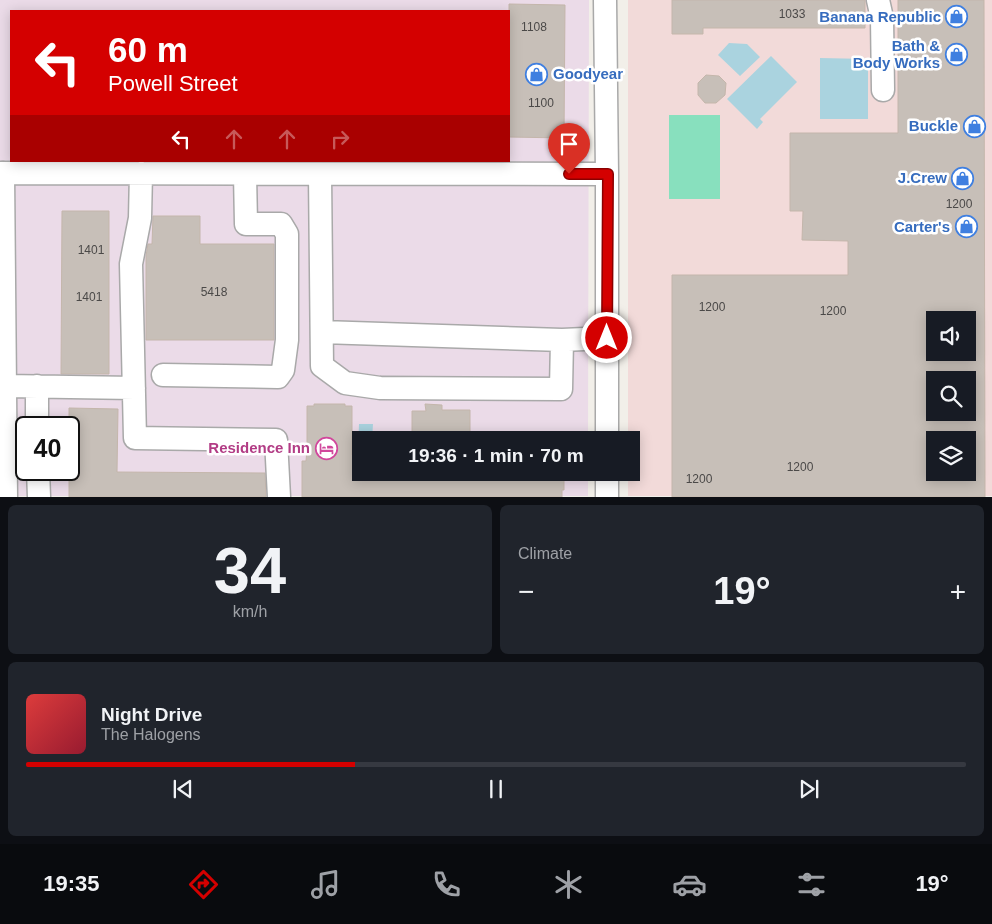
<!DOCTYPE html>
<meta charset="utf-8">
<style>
:root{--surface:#171b24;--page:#20242c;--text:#f1f3f6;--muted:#9ea1a6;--line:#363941;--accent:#d40000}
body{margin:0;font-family:Helvetica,sans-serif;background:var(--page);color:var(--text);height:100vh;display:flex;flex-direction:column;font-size:19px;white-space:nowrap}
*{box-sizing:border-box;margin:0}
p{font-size:16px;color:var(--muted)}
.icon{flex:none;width:28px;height:28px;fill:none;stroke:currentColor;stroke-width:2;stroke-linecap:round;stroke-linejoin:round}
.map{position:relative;height:497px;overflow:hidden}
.side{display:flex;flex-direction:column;gap:8px;padding:8px;background:#0d0f14;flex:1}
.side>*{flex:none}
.hud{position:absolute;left:10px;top:10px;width:500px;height:152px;border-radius:0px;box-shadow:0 2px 12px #0003;background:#d40000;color:#fff;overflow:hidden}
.buttons{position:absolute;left:926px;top:311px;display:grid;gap:10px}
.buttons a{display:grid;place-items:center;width:50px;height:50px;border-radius:0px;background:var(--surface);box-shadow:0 2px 12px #0003;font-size:25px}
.speed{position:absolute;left:15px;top:416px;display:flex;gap:10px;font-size:25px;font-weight:700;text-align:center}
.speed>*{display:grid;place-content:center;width:65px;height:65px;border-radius:50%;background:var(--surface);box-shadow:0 2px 12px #0003;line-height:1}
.speed .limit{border:2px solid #111;border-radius:8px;background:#fff;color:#111}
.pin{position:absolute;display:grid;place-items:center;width:42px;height:42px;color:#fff;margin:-51px -21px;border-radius:50% 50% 50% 0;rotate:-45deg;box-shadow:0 0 5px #0007}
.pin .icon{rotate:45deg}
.me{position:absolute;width:55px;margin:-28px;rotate:0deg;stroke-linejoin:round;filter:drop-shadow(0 0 4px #0008)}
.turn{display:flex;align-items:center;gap:18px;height:105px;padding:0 15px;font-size:22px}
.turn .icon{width:65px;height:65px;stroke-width:2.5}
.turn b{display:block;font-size:35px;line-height:42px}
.lanes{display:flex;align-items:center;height:48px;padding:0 15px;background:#0003;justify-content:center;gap:25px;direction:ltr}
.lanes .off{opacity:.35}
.big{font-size:38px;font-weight:800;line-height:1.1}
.side .widget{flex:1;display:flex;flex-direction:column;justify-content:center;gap:8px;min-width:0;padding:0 18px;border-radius:8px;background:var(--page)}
.side .dial{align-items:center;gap:0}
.dial b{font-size:65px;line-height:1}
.song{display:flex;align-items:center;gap:15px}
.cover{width:60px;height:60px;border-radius:8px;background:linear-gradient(135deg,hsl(0 70% 55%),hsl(350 70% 35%))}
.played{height:5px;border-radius:2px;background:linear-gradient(90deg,var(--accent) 35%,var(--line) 35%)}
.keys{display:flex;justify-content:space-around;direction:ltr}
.heat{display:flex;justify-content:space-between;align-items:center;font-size:28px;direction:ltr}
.side .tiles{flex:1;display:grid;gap:8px;grid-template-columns:1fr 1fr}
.widget:last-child{grid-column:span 2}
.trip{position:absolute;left:352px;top:431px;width:288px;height:50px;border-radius:0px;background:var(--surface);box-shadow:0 2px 12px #0003;font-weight:800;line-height:50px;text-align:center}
.tabs{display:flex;height:80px;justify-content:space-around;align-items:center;background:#090b0e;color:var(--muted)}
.tabs .icon{width:35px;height:35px}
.tabs .selected{color:var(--accent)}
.tabs b{font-size:22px;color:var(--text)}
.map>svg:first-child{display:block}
.commercial{fill:#f2dad9;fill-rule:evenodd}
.industrial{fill:#ebdbe8;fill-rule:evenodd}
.pitch{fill:#88e0be}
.water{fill:#aad3df}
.building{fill:#c7bfb8;stroke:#c4b6ab;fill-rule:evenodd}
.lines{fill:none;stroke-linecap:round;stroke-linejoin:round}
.minor-casing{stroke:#a9a9a9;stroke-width:25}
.minor{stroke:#fff;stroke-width:22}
.route-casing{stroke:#8a0000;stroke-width:12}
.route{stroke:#d40000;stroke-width:9}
.labels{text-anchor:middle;stroke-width:5;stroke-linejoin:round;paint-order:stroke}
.number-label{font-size:12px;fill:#4b4948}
.shop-label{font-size:15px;font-weight:bold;fill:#366cbe;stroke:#fff;text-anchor:end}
.hotel-label{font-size:15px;font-weight:bold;fill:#b23c85;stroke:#fff;text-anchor:end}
</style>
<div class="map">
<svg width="992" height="497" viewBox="0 0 992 497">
<rect width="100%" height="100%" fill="#f2efe9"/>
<path class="commercial" d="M 628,0 L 992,0 L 992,496 L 628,496 L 628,473 L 631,472 L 631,440 L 628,440 ZM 935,320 L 968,320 L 968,352 L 935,352 ZM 935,380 L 968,380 L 968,412 L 935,412 ZM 935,440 L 968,440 L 968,472 L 935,472 Z"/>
<path class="industrial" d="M 0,0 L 589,0 L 588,440 L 361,440 L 361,472 L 588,473 L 588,496 L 0,496 ZM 11,11 L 509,11 L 509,161 L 11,161 ZM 26,428 L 69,428 L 69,470 L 26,470 Z"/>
<path class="pitch" d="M 669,115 L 720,115 L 720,199 L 669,199 Z"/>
<path class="water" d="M 729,43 L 747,44 L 760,57 L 740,76 L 718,55 Z
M 771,56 L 797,82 L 760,119 L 763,122 L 757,129 L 727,99 Z
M 820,58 L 868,59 L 868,119 L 820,119 Z
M 359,424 L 373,424 L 372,440 L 361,440 L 361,450 L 358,450 Z"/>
<path class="building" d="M 672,0 L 865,0 L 865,28 L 703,28 L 703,34 L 672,34 Z
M 898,0 L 984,0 L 985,497 L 672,497 L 672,275 L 848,275 L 848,241 L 802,240 L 803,211 L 790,211 L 790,133 L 898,133 ZM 935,320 L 968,320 L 968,352 L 935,352 ZM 935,380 L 968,380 L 968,412 L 935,412 ZM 935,440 L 968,440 L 968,472 L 935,472 Z
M 509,4 L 565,5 L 564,138 L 509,137 Z
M 706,75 L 719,76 L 726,83 L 725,95 L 716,103 L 705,103 L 698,95 L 698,83 Z
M 62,211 L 109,211 L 109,374 L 61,374 Z
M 153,216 L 200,216 L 200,244 L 274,244 L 274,340 L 146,340 L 146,256 L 148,244 L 152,244 Z
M 314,404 L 345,404 L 345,406 L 352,406 L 352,455 L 360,455 L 360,458 L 361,458 L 361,472 L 564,472 L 564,490 L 562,490 L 562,497 L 302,497 L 302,461 L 306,461 L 307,450 L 307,406 L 314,406 Z
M 425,404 L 442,405 L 442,410 L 470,410 L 470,440 L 412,440 L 412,411 L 426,411 Z
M 69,408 L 118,409 L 117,472 L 265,473 L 266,497 L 69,497 Z"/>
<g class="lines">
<defs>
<path id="minor" d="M 605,0 L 607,174 L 607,440
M 878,0 L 882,18 L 883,90
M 0,173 L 607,174
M 3,173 L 6,497
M 141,173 L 140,218 L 131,264 L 135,438 L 276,440 L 279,497
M 320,174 L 322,366 L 345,383 L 380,388 L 561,389 L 562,340 L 607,338
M 322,332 L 562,340
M 163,375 L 278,377 L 283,370 L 287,340 L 287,234 L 281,224 L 246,224 L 245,174
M 6,386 L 134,388
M 37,386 L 37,428
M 38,470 L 39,497
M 607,497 L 607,472"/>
</defs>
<use href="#minor" class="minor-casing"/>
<use href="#minor" class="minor"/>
</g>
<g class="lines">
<defs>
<path id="route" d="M 569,174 L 608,174 L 607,338"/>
</defs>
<use href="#route" class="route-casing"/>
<use href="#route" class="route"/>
</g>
<defs>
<symbol id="shop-ring" viewBox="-11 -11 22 22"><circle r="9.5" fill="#fff" stroke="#3f7fe0" stroke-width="1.5"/><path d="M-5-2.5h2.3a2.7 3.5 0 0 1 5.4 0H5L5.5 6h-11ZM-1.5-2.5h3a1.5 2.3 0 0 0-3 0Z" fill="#3f7fe0"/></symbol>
<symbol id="hotel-ring" viewBox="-11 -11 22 22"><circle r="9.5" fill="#fff" stroke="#d1479c" stroke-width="1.5"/><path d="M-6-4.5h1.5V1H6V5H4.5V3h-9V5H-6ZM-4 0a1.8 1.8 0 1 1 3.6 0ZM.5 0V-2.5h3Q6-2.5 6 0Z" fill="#d1479c"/></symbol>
</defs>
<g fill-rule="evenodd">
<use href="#shop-ring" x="944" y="4" width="25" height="25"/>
<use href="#shop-ring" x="944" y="42" width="25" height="25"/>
<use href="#shop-ring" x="524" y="62" width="25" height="25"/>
<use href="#shop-ring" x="962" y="114" width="25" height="25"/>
<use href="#shop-ring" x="950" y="166" width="25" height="25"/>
<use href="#shop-ring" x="954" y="214" width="25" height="25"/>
<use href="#hotel-ring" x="314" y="436" width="25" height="25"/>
</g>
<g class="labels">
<g class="number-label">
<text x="792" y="18">1033</text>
<text x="534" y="31">1108</text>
<text x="541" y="107">1100</text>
<text x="959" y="208">1200</text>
<text x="91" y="254">1401</text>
<text x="214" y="296">5418</text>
<text x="89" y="301">1401</text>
<text x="712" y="311">1200</text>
<text x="833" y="315">1200</text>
<text x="800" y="471">1200</text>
<text x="699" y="483">1200</text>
</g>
<g class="shop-label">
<text x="941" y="22">Banana Republic</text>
<text x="940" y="51">Bath &amp;<tspan x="940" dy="17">Body Works</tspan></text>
<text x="553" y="79" text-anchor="start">Goodyear</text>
<text x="958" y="131">Buckle</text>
<text x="947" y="183">J.Crew</text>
<text x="950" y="232">Carter's</text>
</g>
<g class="hotel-label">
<text x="310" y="453">Residence Inn</text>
</g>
</g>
</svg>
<div class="buttons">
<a><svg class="icon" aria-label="sound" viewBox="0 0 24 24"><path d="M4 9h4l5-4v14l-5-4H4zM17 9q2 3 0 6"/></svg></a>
<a><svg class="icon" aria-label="search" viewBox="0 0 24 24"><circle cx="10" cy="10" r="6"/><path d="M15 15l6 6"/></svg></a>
<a><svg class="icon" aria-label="layers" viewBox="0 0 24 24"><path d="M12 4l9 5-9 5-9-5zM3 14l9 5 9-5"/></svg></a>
</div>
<div class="speed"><div class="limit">40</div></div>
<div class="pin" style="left:569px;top:174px;background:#d93025"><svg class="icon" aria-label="arrive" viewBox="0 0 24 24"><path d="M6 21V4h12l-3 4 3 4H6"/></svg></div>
<svg class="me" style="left:607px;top:338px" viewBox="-20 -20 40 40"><circle r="17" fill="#d40000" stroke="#fff" stroke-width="3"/><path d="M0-11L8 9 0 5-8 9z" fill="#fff"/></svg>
<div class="trip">19:36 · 1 min · 70 m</div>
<div class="hud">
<div class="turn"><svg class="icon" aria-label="left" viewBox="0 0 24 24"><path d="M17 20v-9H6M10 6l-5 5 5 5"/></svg><div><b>60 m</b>Powell Street</div></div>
<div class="lanes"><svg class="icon" aria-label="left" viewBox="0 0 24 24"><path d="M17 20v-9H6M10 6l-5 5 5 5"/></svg><svg class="icon off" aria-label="ahead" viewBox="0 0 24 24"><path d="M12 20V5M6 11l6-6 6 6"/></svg><svg class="icon off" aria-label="ahead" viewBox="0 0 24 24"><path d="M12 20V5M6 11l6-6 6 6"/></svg><svg class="icon off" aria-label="right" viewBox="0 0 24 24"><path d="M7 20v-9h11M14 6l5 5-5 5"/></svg></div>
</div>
</div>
<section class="side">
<div class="tiles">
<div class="widget dial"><b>34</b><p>km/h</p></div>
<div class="widget"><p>Climate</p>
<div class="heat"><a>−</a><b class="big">19°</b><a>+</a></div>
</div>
<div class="widget">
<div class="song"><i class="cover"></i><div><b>Night Drive</b><p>The Halogens</p></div></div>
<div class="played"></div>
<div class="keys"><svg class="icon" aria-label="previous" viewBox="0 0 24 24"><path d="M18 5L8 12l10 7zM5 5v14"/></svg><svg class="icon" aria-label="pause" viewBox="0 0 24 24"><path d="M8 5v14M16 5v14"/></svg><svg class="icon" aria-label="next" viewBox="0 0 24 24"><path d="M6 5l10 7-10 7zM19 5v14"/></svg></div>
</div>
</div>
</section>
<nav class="tabs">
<b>19:35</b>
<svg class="icon selected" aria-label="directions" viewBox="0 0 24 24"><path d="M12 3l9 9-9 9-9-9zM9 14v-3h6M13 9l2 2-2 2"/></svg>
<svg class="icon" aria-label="music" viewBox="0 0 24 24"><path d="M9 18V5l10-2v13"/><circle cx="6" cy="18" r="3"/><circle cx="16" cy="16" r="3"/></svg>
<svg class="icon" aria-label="phone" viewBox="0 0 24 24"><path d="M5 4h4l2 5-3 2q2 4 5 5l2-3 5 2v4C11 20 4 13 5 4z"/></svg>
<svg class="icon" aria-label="climate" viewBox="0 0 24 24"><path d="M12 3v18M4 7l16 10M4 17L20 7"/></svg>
<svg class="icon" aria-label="car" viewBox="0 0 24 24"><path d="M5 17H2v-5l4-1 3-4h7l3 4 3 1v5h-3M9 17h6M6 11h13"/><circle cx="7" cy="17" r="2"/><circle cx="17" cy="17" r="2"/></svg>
<svg class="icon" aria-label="filters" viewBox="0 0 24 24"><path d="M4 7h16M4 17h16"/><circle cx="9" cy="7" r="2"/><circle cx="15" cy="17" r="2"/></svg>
<b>19°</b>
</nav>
